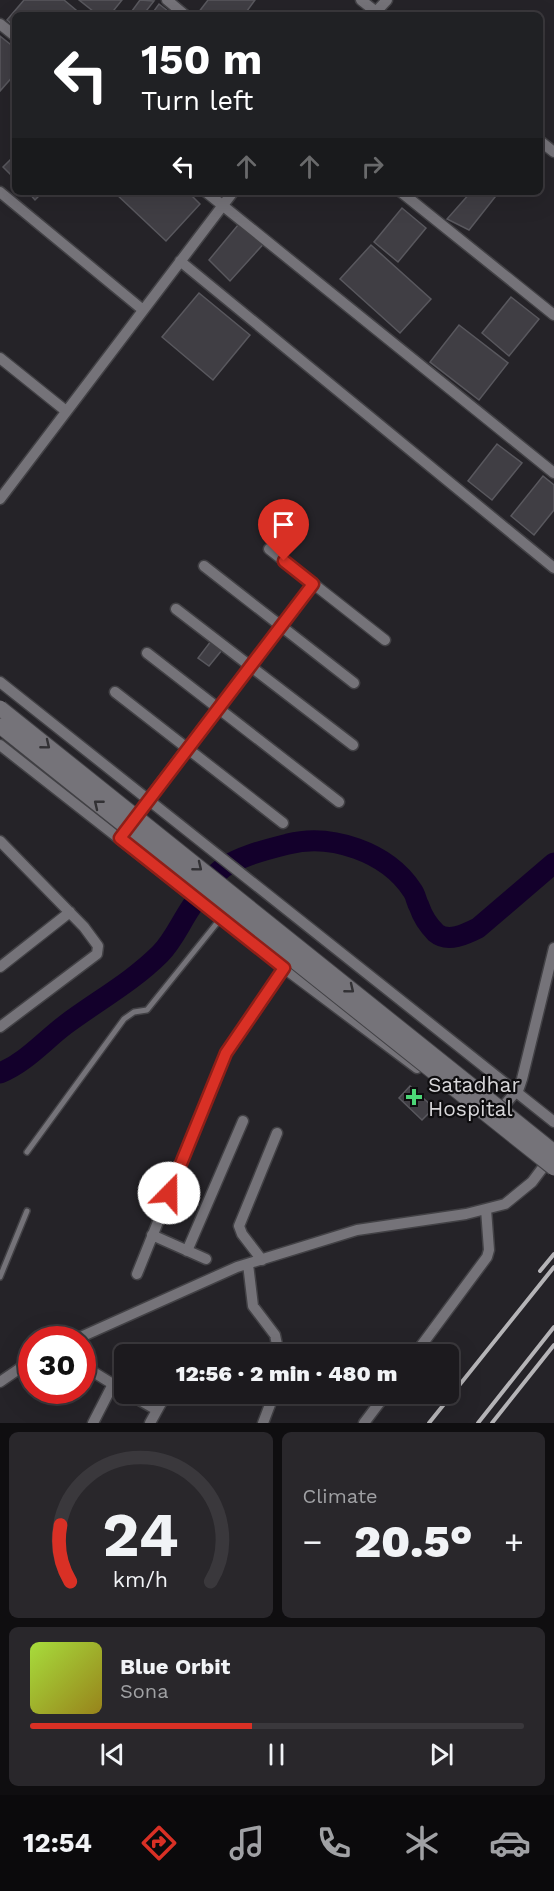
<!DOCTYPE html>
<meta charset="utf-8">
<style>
:root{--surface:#1c1a1e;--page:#29272b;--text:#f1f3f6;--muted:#a0a1a4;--line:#3a383c;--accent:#d93025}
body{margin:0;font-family:"Work Sans",sans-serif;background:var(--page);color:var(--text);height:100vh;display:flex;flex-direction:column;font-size:22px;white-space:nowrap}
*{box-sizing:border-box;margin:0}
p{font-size:20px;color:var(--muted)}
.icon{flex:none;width:33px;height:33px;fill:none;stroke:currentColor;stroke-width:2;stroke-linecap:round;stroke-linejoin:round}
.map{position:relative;height:1423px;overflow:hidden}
.sheet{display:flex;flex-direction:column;gap:9px;padding:9px;background:#0f0e10;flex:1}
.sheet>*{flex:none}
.guide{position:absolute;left:12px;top:12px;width:531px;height:183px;border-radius:9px;box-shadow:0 6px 24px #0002,0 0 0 2px var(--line);background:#202124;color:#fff;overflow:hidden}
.speed{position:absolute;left:18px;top:1326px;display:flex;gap:12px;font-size:30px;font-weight:700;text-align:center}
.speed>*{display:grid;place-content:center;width:78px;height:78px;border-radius:50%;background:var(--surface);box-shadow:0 6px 24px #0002,0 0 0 2px var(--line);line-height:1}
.speed .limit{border:9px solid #d22;background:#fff;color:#111}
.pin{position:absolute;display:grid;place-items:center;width:51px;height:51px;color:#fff;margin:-62px -26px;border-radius:50% 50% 50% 0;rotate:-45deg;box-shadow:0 0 6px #0007}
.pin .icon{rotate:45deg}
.me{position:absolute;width:66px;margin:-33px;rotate:22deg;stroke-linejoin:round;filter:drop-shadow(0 0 4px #0008)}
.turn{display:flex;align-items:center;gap:21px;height:126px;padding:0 30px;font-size:27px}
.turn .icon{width:78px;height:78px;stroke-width:2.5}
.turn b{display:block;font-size:42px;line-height:51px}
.lanes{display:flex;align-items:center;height:57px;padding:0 30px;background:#0003;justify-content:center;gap:30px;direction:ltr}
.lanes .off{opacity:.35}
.big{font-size:45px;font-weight:800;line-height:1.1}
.sheet .widget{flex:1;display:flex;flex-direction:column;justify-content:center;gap:9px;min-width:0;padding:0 21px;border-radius:9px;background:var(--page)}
.sheet .dial{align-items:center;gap:0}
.dial svg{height:156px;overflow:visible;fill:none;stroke:var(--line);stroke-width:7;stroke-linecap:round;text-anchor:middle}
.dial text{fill:var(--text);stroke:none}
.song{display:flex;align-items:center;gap:18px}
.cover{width:72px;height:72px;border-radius:9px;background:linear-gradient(135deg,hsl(80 70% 55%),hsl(50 70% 35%))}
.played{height:6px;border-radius:3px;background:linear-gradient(90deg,var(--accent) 45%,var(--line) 45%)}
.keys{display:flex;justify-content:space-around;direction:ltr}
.heat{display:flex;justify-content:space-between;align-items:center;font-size:33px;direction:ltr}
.sheet .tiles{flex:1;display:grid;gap:9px;grid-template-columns:1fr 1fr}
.widget:last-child{grid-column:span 2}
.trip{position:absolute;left:114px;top:1344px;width:345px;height:60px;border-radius:9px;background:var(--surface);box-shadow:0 6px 24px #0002,0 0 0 2px var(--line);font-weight:800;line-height:60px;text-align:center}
.tabs{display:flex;height:96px;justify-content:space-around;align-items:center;background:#0b0a0c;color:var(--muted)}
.tabs .icon{width:42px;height:42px}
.tabs .on{color:var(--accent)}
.tabs b{font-size:27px;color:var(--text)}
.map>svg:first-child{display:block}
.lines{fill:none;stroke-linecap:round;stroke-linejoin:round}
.river{stroke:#13002b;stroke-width:21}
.building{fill:#403e44;stroke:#59585e;stroke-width:1.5}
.service-casing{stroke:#424145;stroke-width:8}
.minor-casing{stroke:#424145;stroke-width:13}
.service{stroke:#757379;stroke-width:5}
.minor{stroke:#757379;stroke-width:10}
.rail{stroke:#b5b4b7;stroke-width:4}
.secondary-bridge-casing{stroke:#424145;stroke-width:17;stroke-linecap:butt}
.secondary-bridge{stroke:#757379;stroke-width:15}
.oneway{stroke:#323134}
.route-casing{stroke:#8d1f18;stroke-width:15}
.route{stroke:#d93025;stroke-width:10}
.poi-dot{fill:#4cd677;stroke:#0e0d0f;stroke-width:2}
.labels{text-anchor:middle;stroke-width:4.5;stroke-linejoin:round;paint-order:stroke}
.poi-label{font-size:21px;fill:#d7d6d9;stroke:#0e0d0f;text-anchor:start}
</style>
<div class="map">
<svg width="554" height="1423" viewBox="0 0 554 1423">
<rect width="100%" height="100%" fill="#252328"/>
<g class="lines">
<path class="river" d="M 0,1073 C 25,1063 44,1041 65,1025 C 97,1001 132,982 160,954 C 173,941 180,924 190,909 C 198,897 207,883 217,873 C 231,858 268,849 288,844 C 331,833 387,852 412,890 C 416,895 416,901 419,906 C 422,915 429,926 436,933 C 448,943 466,934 478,928 L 554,863"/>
</g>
<path class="building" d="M 24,0 L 64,0 L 82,15 L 15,15 L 15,27 L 7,20 Z
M 79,0 L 122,0 L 110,15 L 98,15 Z
M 140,0 L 154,1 L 143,15 L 129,15 Z
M 208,0 L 255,0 L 244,15 L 200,15 L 198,13 Z
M 159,4 L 173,15 L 151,15 Z
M 0,36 L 15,48 L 15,74 L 0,91 Z
M 15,155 L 15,179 L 3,167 Z
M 28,192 L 43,192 L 35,200 Z
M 114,192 L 188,192 L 200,204 L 166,241 Z
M 471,192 L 499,192 L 469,230 L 447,219 Z
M 402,208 L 426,228 L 398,262 L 374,242 Z
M 243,219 L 268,239 L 230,281 L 209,260 Z
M 371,245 L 431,299 L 400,333 L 340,279 Z
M 199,293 L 250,335 L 213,380 L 162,337 Z
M 511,297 L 539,319 L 509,356 L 482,333 Z
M 459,325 L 508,363 L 479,400 L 430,362 Z
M 497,444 L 522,463 L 492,500 L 468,481 Z
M 543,476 L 554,485 L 554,510 L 534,535 L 511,516 Z
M 211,641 L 222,650 L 209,666 L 198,658 Z
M 410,1086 L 434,1108 L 422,1120 L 399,1098 Z"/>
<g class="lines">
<defs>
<path id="service" d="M 27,1152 L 124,1019 L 134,1012 L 147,1010 L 221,918
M 0,1277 L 27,1211"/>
<path id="minor" d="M 167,0 L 185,15
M 361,0 L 380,15
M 373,15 L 387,0
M 0,24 L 15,36
M 540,141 L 554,152
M 0,192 L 143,310
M 206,192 L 554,473
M 401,192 L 554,315
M 180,261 L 554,568
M 0,358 L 66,411
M 0,499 L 233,192
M 269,549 L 385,640
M 204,566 L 354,683
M 176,609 L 353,745
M 147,653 L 339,802
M 0,682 L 554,1122
M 115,692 L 283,823
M 0,745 L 284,968 L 417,1068
M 131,822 L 313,584
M 0,841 L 84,927 L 98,946 L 97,954 L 0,1027
M 0,967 L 70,912
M 496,1115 L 519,1088 L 522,1079 L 554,948
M 152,1235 L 206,1259
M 187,1251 L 243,1121
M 262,1260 L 242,1234 L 239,1226 L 277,1133
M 248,1264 L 253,1306 L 275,1335 L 279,1354
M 137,1274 L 226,1053 L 284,968
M 74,1340 L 237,1267 L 357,1230 L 466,1214 L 505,1204 L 532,1182 L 550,1158
M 415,1354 L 487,1257 L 489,1250 L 486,1209
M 82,1365 L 124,1391
M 0,1382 L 32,1360
M 129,1394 L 157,1410
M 93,1423 L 113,1384
M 150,1423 L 166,1394
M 263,1423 L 274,1394
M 364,1423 L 386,1394"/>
</defs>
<use href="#service" class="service-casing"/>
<use href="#minor" class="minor-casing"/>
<use href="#service" class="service"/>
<use href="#minor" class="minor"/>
<path class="rail" d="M 540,1271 L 554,1254
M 429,1423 L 554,1267
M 478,1423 L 554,1327
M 492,1423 L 554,1345"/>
<defs>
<path id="secondary-bridge" d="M 0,708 L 554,1152
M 0,726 L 554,1168"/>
</defs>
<use href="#secondary-bridge" class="secondary-bridge-casing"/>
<use href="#secondary-bridge" class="secondary-bridge"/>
</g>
<defs><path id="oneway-chevron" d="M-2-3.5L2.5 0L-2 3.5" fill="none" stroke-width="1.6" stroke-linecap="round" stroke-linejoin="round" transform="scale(1.5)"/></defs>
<g class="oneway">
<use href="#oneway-chevron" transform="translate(46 745) rotate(39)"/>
<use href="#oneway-chevron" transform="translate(98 804) rotate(-141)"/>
<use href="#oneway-chevron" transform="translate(198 867) rotate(39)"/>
<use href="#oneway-chevron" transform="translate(350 989) rotate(39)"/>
</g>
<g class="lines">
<defs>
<path id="route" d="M 169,1193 L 226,1053 L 284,968 L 120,838 L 313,584 L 284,561"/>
</defs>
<use href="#route" class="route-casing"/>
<use href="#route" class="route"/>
</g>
<path class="poi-dot" d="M411 1088h6v6h6v6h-6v6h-6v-6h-6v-6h6z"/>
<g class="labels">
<g class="poi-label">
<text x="428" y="1092">Satadhar<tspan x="428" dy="24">Hospital</tspan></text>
</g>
</g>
</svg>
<div class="speed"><div class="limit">30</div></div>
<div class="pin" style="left:284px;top:561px;background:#d93025"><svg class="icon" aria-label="arrive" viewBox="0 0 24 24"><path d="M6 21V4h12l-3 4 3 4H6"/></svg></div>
<svg class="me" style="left:169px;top:1193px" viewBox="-20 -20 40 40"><circle r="19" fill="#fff"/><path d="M0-13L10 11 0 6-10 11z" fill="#d93025"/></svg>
<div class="trip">12:56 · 2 min · 480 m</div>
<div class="guide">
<div class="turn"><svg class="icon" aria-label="left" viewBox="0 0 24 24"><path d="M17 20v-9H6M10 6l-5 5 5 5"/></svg><div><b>150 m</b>Turn left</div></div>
<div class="lanes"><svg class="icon" aria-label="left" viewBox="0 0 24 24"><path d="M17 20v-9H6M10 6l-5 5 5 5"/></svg><svg class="icon off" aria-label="ahead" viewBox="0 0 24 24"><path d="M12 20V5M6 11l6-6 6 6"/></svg><svg class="icon off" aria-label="ahead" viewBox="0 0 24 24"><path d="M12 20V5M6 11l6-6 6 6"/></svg><svg class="icon off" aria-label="right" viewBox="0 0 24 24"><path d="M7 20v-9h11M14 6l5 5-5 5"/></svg></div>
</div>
</div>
<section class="sheet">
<div class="tiles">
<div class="widget dial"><svg viewBox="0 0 100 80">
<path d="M14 69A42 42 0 1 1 86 69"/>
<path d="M14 69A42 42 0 0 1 9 40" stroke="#d93025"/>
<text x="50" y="56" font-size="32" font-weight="700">24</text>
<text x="50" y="72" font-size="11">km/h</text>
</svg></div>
<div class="widget"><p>Climate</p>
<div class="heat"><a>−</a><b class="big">20.5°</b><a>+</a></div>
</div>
<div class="widget">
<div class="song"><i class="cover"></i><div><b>Blue Orbit</b><p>Sona</p></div></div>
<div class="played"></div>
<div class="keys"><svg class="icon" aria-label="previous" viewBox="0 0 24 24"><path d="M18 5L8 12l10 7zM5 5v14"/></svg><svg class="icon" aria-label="pause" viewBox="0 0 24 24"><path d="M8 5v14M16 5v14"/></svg><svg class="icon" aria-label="next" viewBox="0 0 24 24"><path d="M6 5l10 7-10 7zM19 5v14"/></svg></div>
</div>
</div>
</section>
<nav class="tabs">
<b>12:54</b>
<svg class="icon on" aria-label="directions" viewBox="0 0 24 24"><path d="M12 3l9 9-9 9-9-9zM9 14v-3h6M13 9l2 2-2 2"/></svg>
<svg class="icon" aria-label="music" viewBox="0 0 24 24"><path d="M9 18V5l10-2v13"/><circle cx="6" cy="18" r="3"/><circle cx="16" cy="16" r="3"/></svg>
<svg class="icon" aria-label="phone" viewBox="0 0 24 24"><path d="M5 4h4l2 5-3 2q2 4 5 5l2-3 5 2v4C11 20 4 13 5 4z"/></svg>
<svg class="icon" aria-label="climate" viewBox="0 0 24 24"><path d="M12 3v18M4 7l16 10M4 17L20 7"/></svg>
<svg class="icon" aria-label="car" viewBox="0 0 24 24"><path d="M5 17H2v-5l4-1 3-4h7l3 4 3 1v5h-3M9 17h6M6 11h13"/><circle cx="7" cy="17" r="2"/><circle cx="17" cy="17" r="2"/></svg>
</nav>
